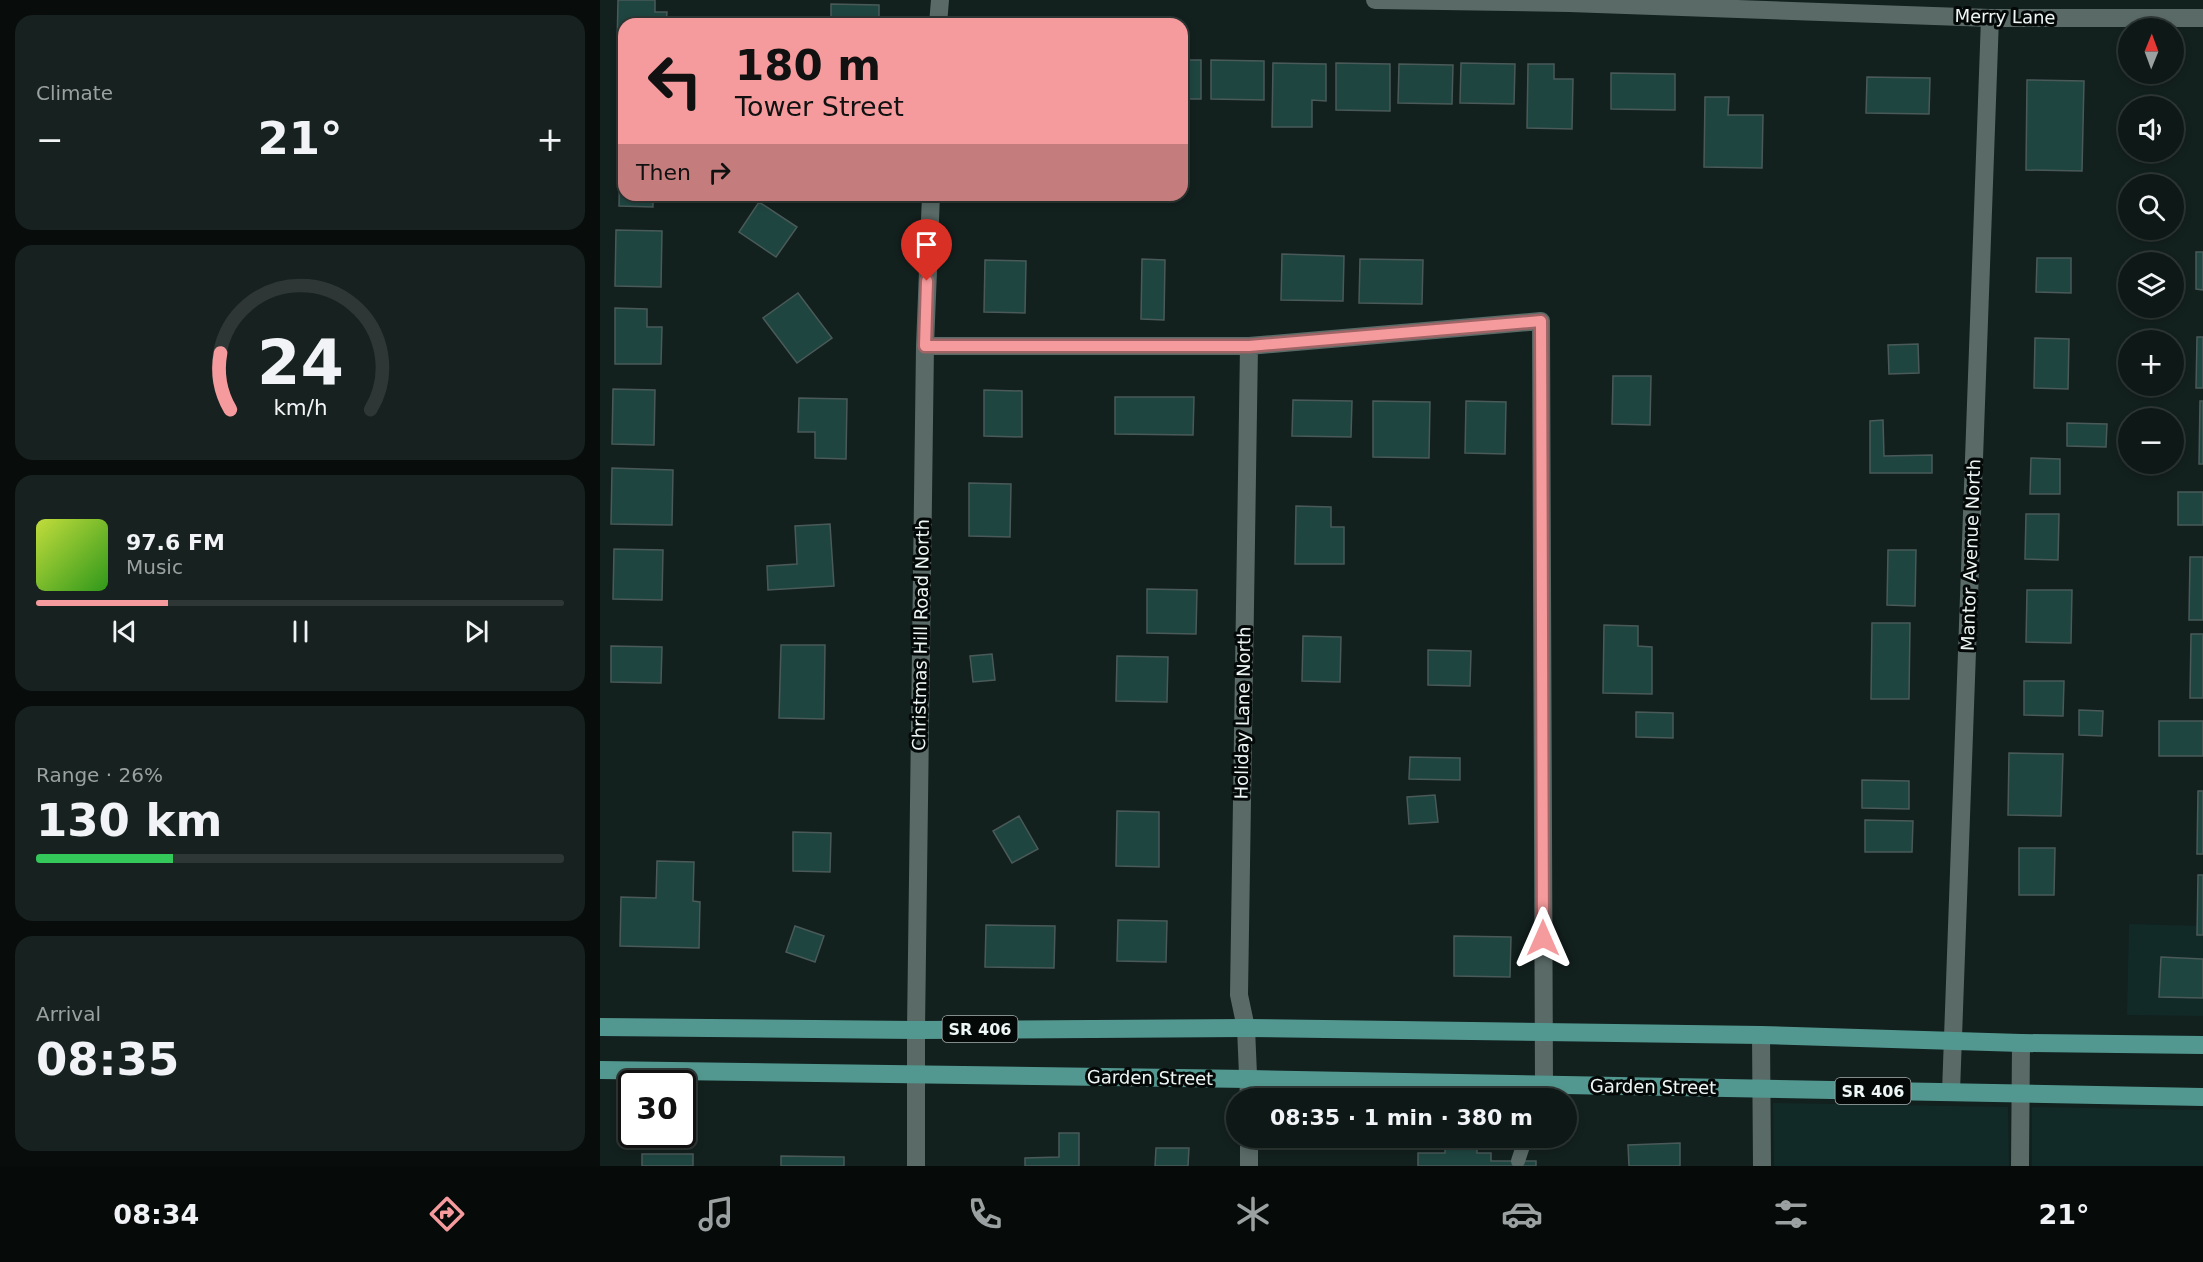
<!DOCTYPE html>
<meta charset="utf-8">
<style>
:root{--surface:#0e1816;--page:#17211f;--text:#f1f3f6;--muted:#9ba0a1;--line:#2e3735;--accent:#f59b9d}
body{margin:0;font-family:"DejaVu Sans",sans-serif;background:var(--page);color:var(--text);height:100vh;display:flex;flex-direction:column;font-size:22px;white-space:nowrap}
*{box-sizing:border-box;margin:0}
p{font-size:20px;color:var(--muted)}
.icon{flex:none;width:33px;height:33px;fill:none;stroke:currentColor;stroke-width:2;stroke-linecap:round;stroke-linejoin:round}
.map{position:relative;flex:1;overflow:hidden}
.drawer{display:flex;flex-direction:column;gap:15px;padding:15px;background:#080d0c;width:600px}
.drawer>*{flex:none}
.banner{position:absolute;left:18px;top:18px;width:570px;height:183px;border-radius:18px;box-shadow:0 3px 9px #0003,0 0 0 2px var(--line);background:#f59b9d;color:#111;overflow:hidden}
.needle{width:39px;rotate:1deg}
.controls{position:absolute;left:1518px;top:18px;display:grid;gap:12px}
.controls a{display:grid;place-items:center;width:66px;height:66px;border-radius:50%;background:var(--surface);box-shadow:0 3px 9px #0003,0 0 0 2px var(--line);font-size:30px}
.speed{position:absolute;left:18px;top:1070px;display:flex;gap:12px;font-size:30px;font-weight:700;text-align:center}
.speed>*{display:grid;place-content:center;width:78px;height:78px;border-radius:50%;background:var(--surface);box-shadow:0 3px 9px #0003,0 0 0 2px var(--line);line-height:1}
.speed .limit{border:3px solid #111;border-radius:9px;background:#fff;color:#111}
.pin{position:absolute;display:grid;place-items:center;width:51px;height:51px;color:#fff;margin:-62px -26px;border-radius:50% 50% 50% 0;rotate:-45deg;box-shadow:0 0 6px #0007}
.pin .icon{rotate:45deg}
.me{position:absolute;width:66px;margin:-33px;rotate:0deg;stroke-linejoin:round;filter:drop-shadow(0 0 4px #0008)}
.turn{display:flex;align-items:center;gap:21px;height:126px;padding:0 18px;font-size:27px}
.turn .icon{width:78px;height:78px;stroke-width:2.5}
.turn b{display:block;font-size:42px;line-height:51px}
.then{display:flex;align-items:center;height:57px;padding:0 18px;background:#0003;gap:12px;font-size:22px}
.big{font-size:45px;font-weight:700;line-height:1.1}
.drawer .widget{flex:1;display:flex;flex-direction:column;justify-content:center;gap:9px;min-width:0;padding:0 21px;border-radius:18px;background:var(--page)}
.drawer .dial{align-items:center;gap:0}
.dial svg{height:156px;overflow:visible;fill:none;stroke:var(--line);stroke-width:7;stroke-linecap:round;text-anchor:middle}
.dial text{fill:var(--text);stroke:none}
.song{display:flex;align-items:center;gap:18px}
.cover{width:72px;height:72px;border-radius:9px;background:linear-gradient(135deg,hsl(70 70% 55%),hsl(110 70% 35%))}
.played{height:6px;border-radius:3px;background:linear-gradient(90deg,var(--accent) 25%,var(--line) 25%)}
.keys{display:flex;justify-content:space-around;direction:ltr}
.heat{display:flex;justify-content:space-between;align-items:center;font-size:33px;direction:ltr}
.charge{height:9px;border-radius:4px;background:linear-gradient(90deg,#34c759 26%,var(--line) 0)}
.trip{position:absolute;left:626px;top:1088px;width:351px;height:60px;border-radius:30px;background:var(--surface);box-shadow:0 3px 9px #0003,0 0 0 2px var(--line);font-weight:700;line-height:60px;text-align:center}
.tab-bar{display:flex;height:96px;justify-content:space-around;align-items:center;background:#060a09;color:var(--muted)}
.tab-bar .icon{width:42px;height:42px}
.tab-bar .on{color:var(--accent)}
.tab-bar b{font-size:27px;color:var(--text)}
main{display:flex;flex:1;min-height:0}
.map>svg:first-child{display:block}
.built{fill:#122a27}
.building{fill:#1f4541;stroke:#4a5a58;stroke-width:1.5}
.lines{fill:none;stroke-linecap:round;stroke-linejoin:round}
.service{stroke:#596a67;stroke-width:14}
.minor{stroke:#596a67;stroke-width:18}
.primary{stroke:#539890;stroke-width:18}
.route-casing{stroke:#9f6566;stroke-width:15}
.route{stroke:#f59b9d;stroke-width:10}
.labels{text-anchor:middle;stroke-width:6;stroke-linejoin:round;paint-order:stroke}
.shield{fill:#040908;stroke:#a8b0af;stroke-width:1.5}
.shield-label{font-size:16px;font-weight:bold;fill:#eef7f6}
.street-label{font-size:18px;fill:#eef7f6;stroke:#040908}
</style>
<main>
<section class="drawer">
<div class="widget"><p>Climate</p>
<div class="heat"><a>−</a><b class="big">21°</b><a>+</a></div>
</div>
<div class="widget dial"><svg viewBox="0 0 100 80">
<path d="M14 69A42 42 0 1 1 86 69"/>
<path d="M14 69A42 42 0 0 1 9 40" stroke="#f59b9d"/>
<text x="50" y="56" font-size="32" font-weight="700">24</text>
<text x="50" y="72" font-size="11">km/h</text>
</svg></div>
<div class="widget">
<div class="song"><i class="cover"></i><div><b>97.6 FM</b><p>Music</p></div></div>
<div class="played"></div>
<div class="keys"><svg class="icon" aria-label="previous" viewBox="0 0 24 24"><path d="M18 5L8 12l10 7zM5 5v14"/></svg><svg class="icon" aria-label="pause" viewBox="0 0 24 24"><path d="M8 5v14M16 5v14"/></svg><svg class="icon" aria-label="next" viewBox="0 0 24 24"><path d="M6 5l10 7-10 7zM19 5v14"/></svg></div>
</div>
<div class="widget"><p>Range · 26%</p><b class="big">130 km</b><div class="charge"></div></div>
<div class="widget"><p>Arrival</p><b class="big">08:35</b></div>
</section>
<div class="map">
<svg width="1603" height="1166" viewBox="0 0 1603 1166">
<rect width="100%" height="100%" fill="#12201e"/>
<path class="built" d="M 1529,924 L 1603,926 L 1603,1016 L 1527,1015 Z
M 1173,1103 L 1408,1107 L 1409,1166 L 1174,1166 Z
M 1432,1107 L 1603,1110 L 1603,1166 L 1432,1166 Z"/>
<path class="building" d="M 18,0 L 55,0 L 55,12 L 67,12 L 66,24 L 24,24 L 24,48 L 17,48 Z
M 231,4 L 279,5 L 279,24 L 231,24 Z
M 582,60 L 601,60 L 601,99 L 582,99 Z
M 611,60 L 664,61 L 664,100 L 611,99 Z
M 673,63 L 726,64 L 726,101 L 712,100 L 712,127 L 672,127 Z
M 736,63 L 790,64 L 790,111 L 736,110 Z
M 861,63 L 915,64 L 914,104 L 860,103 Z
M 799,64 L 853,65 L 852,104 L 798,103 Z
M 928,64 L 954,64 L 954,79 L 973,79 L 972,129 L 927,128 Z
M 18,69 L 24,69 L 24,127 L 17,127 Z
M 1011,73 L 1075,74 L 1075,110 L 1011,109 Z
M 1267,77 L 1330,78 L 1329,114 L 1266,113 Z
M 1427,80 L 1484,81 L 1482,171 L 1426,170 Z
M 1105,97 L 1129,97 L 1128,115 L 1163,115 L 1162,168 L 1104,167 Z
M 20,151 L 24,151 L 24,195 L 53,195 L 53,207 L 19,206 Z
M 159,202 L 197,227 L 176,257 L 139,232 Z
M 16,230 L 62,231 L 61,287 L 15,286 Z
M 1596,252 L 1603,252 L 1603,290 L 1596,289 Z
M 682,254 L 744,256 L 743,301 L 681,300 Z
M 1437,258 L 1471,258 L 1471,293 L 1436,292 Z
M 542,259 L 565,260 L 564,320 L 541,319 Z
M 760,259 L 823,260 L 822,304 L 759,303 Z
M 385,260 L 426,261 L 425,313 L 384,312 Z
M 198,293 L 232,338 L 197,363 L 163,318 Z
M 15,308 L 47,309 L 47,327 L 62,327 L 61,364 L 15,364 Z
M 1597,337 L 1603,337 L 1603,388 L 1596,388 Z
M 1435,338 L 1469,339 L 1468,389 L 1434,388 Z
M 1318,344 L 1319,373 L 1289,374 L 1288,345 Z
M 1013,376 L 1051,376 L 1050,425 L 1012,424 Z
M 13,389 L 55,390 L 54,445 L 12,444 Z
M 384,390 L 422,391 L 422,437 L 384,436 Z
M 515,397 L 594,397 L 593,435 L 515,434 Z
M 199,398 L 247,399 L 246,459 L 215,458 L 215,432 L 198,432 Z
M 693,400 L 752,401 L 751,437 L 692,436 Z
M 773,401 L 830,402 L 829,458 L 773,457 Z
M 866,401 L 906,402 L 905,454 L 865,453 Z
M 1600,401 L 1603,401 L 1603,464 L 1599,464 Z
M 1283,420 L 1284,456 L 1332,455 L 1332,473 L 1270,473 L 1270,421 Z
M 1467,423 L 1507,424 L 1506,447 L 1467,446 Z
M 1431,458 L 1460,459 L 1460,494 L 1430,494 Z
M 12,468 L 73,470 L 72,525 L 11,524 Z
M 369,483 L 411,484 L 410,537 L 369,536 Z
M 1578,492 L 1603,492 L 1603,525 L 1578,525 Z
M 696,506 L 731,507 L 731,527 L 744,527 L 744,564 L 695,564 Z
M 1426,514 L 1459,514 L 1458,560 L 1425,559 Z
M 230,524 L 234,586 L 168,590 L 167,566 L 197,564 L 195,526 Z
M 14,549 L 63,550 L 62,600 L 13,599 Z
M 1288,550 L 1316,550 L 1315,606 L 1287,605 Z
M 1590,557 L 1603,557 L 1603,620 L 1589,620 Z
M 547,589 L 597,590 L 596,634 L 547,633 Z
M 1427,590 L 1472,590 L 1471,643 L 1426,642 Z
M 1272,623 L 1310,623 L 1309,699 L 1271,699 Z
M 1004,625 L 1038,626 L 1038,646 L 1052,647 L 1052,694 L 1003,693 Z
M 1591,634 L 1603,634 L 1603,698 L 1590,698 Z
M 703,636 L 741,637 L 740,682 L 702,681 Z
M 181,645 L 225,645 L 224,719 L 179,718 Z
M 11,646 L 62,647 L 61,683 L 11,682 Z
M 828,650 L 871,651 L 870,686 L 828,685 Z
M 392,654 L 395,680 L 373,682 L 370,656 Z
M 517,656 L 568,657 L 567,702 L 516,701 Z
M 1424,681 L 1464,681 L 1463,716 L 1424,715 Z
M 1479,710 L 1503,711 L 1502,736 L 1479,735 Z
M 1036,712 L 1073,713 L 1073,738 L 1036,737 Z
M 1559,721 L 1603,721 L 1603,756 L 1559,756 Z
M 1409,753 L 1463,754 L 1461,816 L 1408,815 Z
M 810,757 L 860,758 L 860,780 L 809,779 Z
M 1262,780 L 1309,781 L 1309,809 L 1262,808 Z
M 1598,791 L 1603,791 L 1603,854 L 1597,854 Z
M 835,795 L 838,822 L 809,824 L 807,797 Z
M 517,811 L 559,812 L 559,867 L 516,866 Z
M 419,816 L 438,849 L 412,863 L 393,831 Z
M 1265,820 L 1313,821 L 1312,852 L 1265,852 Z
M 193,832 L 231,833 L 230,872 L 193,871 Z
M 1419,848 L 1455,848 L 1454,895 L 1419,895 Z
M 57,861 L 94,862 L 93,901 L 100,902 L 99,948 L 20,946 L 21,897 L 56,898 Z
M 1598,875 L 1603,875 L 1603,935 L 1597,935 Z
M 518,920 L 567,921 L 566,962 L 517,961 Z
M 386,925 L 455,926 L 454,968 L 385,967 Z
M 195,926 L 224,936 L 215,962 L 186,952 Z
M 854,936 L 911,937 L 910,977 L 854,976 Z
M 1561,957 L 1603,959 L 1603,998 L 1559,997 Z
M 459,1133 L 479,1133 L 479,1166 L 425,1166 L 425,1158 L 459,1157 Z
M 1080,1143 L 1080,1166 L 1029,1166 L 1028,1145 Z
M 556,1148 L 589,1148 L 588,1166 L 555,1166 Z
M 845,1149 L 877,1149 L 877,1153 L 891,1153 L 891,1161 L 936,1161 L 936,1166 L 818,1166 L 818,1153 L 845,1153 Z
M 42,1154 L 93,1154 L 93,1166 L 42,1166 Z
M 181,1156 L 244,1157 L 244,1166 L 181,1166 Z"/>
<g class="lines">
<path class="service" d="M 918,1161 L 926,1137"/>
<path class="minor" d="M 775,0 L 969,3 L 1390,18 L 1603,18
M 338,24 L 340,0
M 325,346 L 649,346 L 941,321 L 944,1085
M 649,346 L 639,995 L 646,1028 L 649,1098
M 1161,1035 L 1162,1166
M 1351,1092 L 1390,18
M 649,1137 L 649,1166
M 316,1166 L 316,1030 L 325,346 L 331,195
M 1420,1166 L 1421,1043"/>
<path class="primary" d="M 0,1027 L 316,1030 L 646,1028 L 1161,1035 L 1421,1043 L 1603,1045
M 0,1070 L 649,1079 L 1603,1097"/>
</g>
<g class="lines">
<defs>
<path id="route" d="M 327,281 L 325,346 L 649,346 L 941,321 L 943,938"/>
</defs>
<use href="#route" class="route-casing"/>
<use href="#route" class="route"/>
</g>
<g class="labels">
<g class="shield">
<rect x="342.5" y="1016" width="75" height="26" rx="4.5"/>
<rect x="1235.5" y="1078" width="75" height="26" rx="4.5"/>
</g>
<g class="shield-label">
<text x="380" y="1035">SR 406</text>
<text x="1273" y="1097">SR 406</text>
</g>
<g class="street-label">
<text transform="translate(1405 17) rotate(1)" y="6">Merry Lane</text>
<text transform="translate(1371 555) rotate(-88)" y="6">Mantor Avenue North</text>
<text transform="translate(321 635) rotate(-89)" y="6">Christmas Hill Road North</text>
<text transform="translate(643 713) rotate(-89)" y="6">Holiday Lane North</text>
<text transform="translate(550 1078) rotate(1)" y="6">Garden Street</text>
<text transform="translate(1053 1087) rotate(1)" y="6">Garden Street</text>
</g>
</g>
</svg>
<div class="controls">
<a><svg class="needle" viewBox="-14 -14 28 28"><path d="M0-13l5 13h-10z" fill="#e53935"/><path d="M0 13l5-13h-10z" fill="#9ba0a1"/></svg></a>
<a><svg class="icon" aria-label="sound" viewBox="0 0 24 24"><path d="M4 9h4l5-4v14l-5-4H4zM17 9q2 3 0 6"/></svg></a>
<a><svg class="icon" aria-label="search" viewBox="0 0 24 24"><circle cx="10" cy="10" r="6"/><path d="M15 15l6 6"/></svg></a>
<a><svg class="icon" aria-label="layers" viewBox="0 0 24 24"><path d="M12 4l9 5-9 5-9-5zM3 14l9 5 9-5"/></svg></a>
<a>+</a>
<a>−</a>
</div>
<div class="speed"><div class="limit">30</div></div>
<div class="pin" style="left:327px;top:281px;background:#d93025"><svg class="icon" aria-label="arrive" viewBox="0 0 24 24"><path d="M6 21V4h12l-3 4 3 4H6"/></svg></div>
<svg class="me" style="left:943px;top:938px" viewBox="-20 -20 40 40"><path d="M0-17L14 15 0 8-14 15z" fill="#f59b9d" stroke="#fff" stroke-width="4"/></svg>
<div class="trip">08:35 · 1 min · 380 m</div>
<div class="banner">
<div class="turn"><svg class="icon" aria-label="left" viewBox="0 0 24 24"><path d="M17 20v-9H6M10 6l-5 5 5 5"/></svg><div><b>180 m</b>Tower Street</div></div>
<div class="then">Then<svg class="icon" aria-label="right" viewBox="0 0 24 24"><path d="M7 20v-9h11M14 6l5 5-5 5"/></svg></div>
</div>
</div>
</main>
<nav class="tab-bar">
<b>08:34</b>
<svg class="icon on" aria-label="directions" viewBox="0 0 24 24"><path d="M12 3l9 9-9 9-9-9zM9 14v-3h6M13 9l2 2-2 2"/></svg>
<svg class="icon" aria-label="music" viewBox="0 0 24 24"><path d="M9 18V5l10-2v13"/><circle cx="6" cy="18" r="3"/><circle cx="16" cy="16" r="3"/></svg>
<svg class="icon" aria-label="phone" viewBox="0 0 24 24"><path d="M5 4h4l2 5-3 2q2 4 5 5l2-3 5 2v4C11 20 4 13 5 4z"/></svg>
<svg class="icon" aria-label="climate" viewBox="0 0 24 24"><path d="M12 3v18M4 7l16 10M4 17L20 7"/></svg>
<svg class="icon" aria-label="car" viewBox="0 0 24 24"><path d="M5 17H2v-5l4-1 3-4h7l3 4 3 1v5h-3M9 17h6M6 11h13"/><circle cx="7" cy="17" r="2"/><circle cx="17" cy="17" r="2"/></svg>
<svg class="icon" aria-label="filters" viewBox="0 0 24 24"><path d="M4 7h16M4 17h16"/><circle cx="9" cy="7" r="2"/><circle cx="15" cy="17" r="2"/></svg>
<b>21°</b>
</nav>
